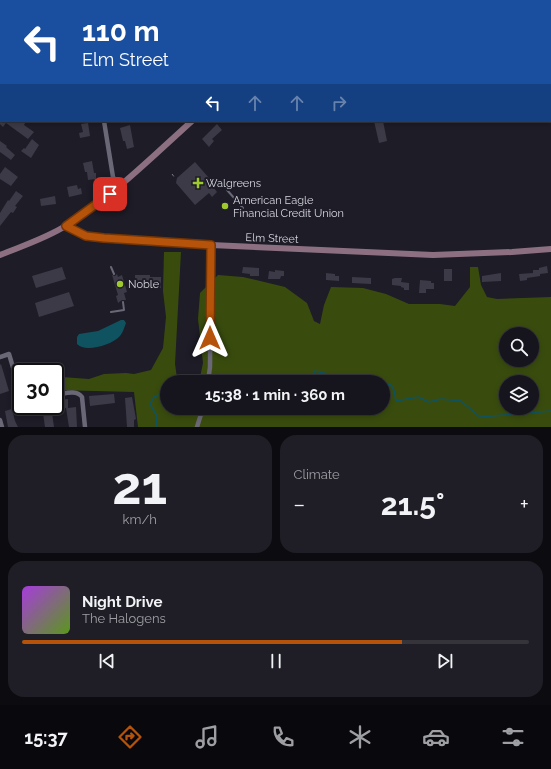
<!DOCTYPE html>
<meta charset="utf-8">
<style>
:root{--surface:#16151d;--page:#1f1e26;--text:#f1f3f6;--muted:#9e9fa4;--line:#35343b;--accent:#b45309}
body{margin:0;font-family:Raleway,sans-serif;background:var(--page);color:var(--text);height:100vh;display:flex;flex-direction:column;font-size:15px;white-space:nowrap}
*{box-sizing:border-box;margin:0}
p{font-size:13px;color:var(--muted)}
.icon{flex:none;width:22px;height:22px;fill:none;stroke:currentColor;stroke-width:2;stroke-linecap:round;stroke-linejoin:round}
.map{position:relative;height:427px;overflow:hidden}
.panel{display:flex;flex-direction:column;gap:8px;padding:8px;background:#0c0c10;flex:1}
.panel>*{flex:none}
.banner{position:absolute;left:0px;top:0px;width:551px;height:122px;box-shadow:0 2px 6px #0003,0 0 0 1px var(--line);background:#1a4fa0;color:#fff;overflow:hidden}
.controls{position:absolute;left:499px;top:327px;display:grid;gap:8px}
.controls a{display:grid;place-items:center;width:40px;height:40px;border-radius:50%;background:var(--surface);box-shadow:0 2px 6px #0003,0 0 0 1px var(--line);font-size:20px}
.speed{position:absolute;left:12px;top:363px;display:flex;gap:8px;font-size:20px;font-weight:700;text-align:center}
.speed>*{display:grid;place-content:center;width:52px;height:52px;border-radius:50%;background:var(--surface);box-shadow:0 2px 6px #0003,0 0 0 1px var(--line);line-height:1}
.speed .limit{border:2px solid #111;border-radius:6px;background:#fff;color:#111}
.pin{position:absolute;display:grid;place-items:center;width:34px;height:34px;color:#fff;margin:-17px;border-radius:8px;box-shadow:0 2px 6px #0006}
.me{position:absolute;width:44px;margin:-22px;rotate:0deg;stroke-linejoin:round;filter:drop-shadow(0 0 3px #0008)}
.turn{display:flex;align-items:center;gap:14px;height:84px;padding:0 16px;font-size:18px}
.turn .icon{width:52px;height:52px;stroke-width:2.5}
.turn b{display:block;font-size:28px;line-height:34px}
.lanes{display:flex;align-items:center;height:38px;padding:0 16px;background:#0003;justify-content:center;gap:20px;direction:ltr}
.lanes .off{opacity:.35}
.big{font-size:30px;font-weight:700;line-height:1.1}
.panel .card{flex:1;display:flex;flex-direction:column;justify-content:center;gap:6px;min-width:0;padding:0 14px;border-radius:16px;background:var(--page)}
.panel .dial{align-items:center;gap:0}
.dial b{font-size:52px;line-height:1}
.song{display:flex;align-items:center;gap:12px}
.cover{width:48px;height:48px;border-radius:6px;background:linear-gradient(135deg,hsl(280 70% 55%),hsl(90 70% 35%))}
.played{height:4px;border-radius:2px;background:linear-gradient(90deg,var(--accent) 75%,var(--line) 75%)}
.keys{display:flex;justify-content:space-around;direction:ltr}
.heat{display:flex;justify-content:space-between;align-items:center;font-size:22px;direction:ltr}
.panel .tiles{flex:1;display:grid;gap:8px;grid-template-columns:1fr 1fr}
.card:last-child{grid-column:span 2}
.trip{position:absolute;left:160px;top:375px;width:230px;height:40px;border-radius:20px;background:var(--surface);box-shadow:0 2px 6px #0003,0 0 0 1px var(--line);font-weight:700;line-height:40px;text-align:center}
.dock{display:flex;height:64px;justify-content:space-around;align-items:center;background:#09080c;color:var(--muted)}
.dock .icon{width:28px;height:28px}
.dock .selected{color:var(--accent)}
.dock b{font-size:18px;color:var(--text)}
.map>svg:first-child{display:block}
.forest{fill:#394c0e;fill-rule:evenodd}
.water{fill:#105360}
.lines{fill:none;stroke-linecap:round;stroke-linejoin:round}
.stream{stroke:#105360;stroke-width:1.5}
.building{fill:#3d3a47}
.path{stroke:#807f88;stroke-width:1;stroke-dasharray:3 2;stroke-linecap:butt}
.lane{stroke:#6a6876;stroke-width:2}
.street{stroke:#6a6876;stroke-width:4.5}
.secondary{stroke:#8c7082;stroke-width:6}
.route-casing{stroke:#753606;stroke-width:10}
.route{stroke:#b45309;stroke-width:7}
.poi-dot{fill:#9fca2d;stroke:#1d1c27;stroke-width:1.5}
.labels{text-anchor:middle;stroke-width:4;stroke-linejoin:round;paint-order:stroke}
.poi-label{font-size:11px;fill:#d6d6de;stroke:#1d1c27;text-anchor:start}
.street-label{font-size:11px;fill:#d6d6de;stroke:#1d1c27}
</style>
<div class="map">
<svg width="551" height="427" viewBox="0 0 551 427">
<rect width="100%" height="100%" fill="#1d1c27"/>
<path class="forest" d="M 164,252 L 181,252 L 175,364 L 177,378 L 188,382 L 167,382 L 167,408 L 383,408 L 383,382 L 198,382 L 199,382 L 203,363 L 198,319 L 200,293 L 218,275 L 243,277 L 285,287 L 307,303 L 314,321 L 320,324 L 324,305 L 331,287 L 363,288 L 386,294 L 409,304 L 440,304 L 455,306 L 470,287 L 470,267 L 478,267 L 481,285 L 487,297 L 497,299 L 551,297 L 551,427 L 138,427 L 134,392 L 55,390 L 55,378 L 62,377 L 89,379 L 104,374 L 126,373 L 134,374 L 151,370 L 163,348 L 166,317 L 163,291 ZM 506,334 L 532,334 L 532,360 L 506,360 ZM 506,382 L 532,382 L 532,408 L 506,408 Z"/>
<path class="water" d="M 121,320 L 124,320 L 126,323 C 124,328 123,333 119,337 C 111,345 85,353 77,344 L 77,337 L 79,334 L 98,331 Z"/>
<g class="lines">
<path class="stream" d="M 226,382 L 228,380 L 230,382
M 307,382 L 315,371 L 328,374 L 332,382
M 383,386 L 390,384 L 394,390 L 396,401 L 418,397 L 429,402 L 441,399 L 461,401 L 480,417 L 551,411
M 238,408 L 238,410 L 246,408
M 156,427 L 157,416 L 150,404 L 154,397 L 167,392"/>
</g>
<path class="building" d="M 0,121 L 23,121 L 25,123 L 24,125 L 34,132 L 28,139 L 6,123 L 3,127 L 0,124 Z
M 374,121 L 383,121 L 387,141 L 379,143 Z
M 88,123 L 90,136 L 80,138 L 79,133 L 83,132 L 81,124 Z
M 217,124 L 222,130 L 212,139 L 214,141 L 209,147 L 202,139 Z
M 130,125 L 134,147 L 127,149 L 125,141 L 123,141 L 120,128 Z
M 32,139 L 39,145 L 31,158 L 21,151 L 24,148 L 25,149 Z
M 0,141 L 7,146 L 6,147 L 15,155 L 11,160 L 0,152 Z
M 92,161 L 94,173 L 96,173 L 96,179 L 88,180 L 87,172 L 85,172 L 83,163 Z
M 195,162 L 216,186 L 214,188 L 217,192 L 212,197 L 209,193 L 195,205 L 176,183 L 177,178 Z
M 5,167 L 18,177 L 11,186 L 0,179 L 0,174 Z
M 77,185 L 78,189 L 81,188 L 82,194 L 69,197 L 67,187 Z
M 16,191 L 23,196 L 15,206 L 17,207 L 13,213 L 11,212 L 0,226 L 0,213 L 8,200 L 9,201 Z
M 55,196 L 56,204 L 41,206 L 40,199 Z
M 547,266 L 548,273 L 540,274 L 540,276 L 527,278 L 527,280 L 520,281 L 519,274 L 533,273 L 533,270 L 539,270 L 539,268 Z
M 62,267 L 66,279 L 36,288 L 32,276 Z
M 243,267 L 259,268 L 259,276 L 250,276 L 250,274 L 242,273 Z
M 444,269 L 452,269 L 452,281 L 444,281 Z
M 275,270 L 284,271 L 284,276 L 281,276 L 280,279 L 268,279 L 269,271 L 275,272 Z
M 326,273 L 335,274 L 335,276 L 339,276 L 339,281 L 326,280 Z
M 501,273 L 501,281 L 482,282 L 482,276 Z
M 117,274 L 118,277 L 122,275 L 127,292 L 124,293 L 126,300 L 122,300 L 118,303 L 116,296 L 118,295 L 112,275 L 115,276 Z
M 135,275 L 150,275 L 150,277 L 161,277 L 161,288 L 135,288 Z
M 352,277 L 371,278 L 371,284 L 352,283 Z
M 395,278 L 402,278 L 401,282 L 409,283 L 409,290 L 404,290 L 404,288 L 401,287 L 401,286 L 392,285 L 392,279 Z
M 420,280 L 431,281 L 431,283 L 434,283 L 434,289 L 426,289 L 426,293 L 419,293 Z
M 69,292 L 74,306 L 39,317 L 35,303 Z
M 1,364 L 9,391 L 0,394 L 0,365 Z
M 114,394 L 115,403 L 90,406 L 89,396 Z
M 132,397 L 136,419 L 134,420 L 134,427 L 127,427 L 125,398 Z
M 68,399 L 68,408 L 76,407 L 77,427 L 69,427 L 66,408 L 59,407 L 58,400 Z
M 42,406 L 51,406 L 54,427 L 45,427 Z
M 12,409 L 15,421 L 18,427 L 8,427 L 5,411 Z"/>
<g class="lines">
<path class="path" d="M 172,174 L 175,178"/>
<path class="lane" d="M 227,190 L 243,208
M 111,267 L 114,274
M 111,312 L 124,310 L 123,302"/>
<path class="street" d="M 84,0 L 84,1
M 0,4 L 1,5
M 0,99 L 1,98
M 104,121 L 113,177 L 120,187
M 0,357 L 9,354 L 21,394
M 208,382 L 210,367 L 211,245
M 55,395 C 64,394 76,389 82,397 L 85,427
M 0,420 L 2,427
M 197,427 L 203,408"/>
<path class="secondary" d="M 331,1 L 332,0
M 66,226 L 86,236 L 104,238 L 211,245 L 433,255 L 512,252 L 551,249
M 0,255 C 22,246 47,238 67,225 C 113,196 152,157 192,121"/>
</g>
<g class="lines">
<defs>
<path id="route" d="M 110,194 L 66,226 L 86,236 L 104,238 L 211,245 L 210,338"/>
</defs>
<use href="#route" class="route-casing"/>
<use href="#route" class="route"/>
</g>
<g class="poi-dot">
<path d="M196 177h4v4h4v4h-4v4h-4v-4h-4v-4h4z"/>
<circle cx="225" cy="206" r="4"/>
<circle cx="120" cy="284" r="4"/>
</g>
<g class="labels">
<g class="poi-label">
<text x="206" y="187">Walgreens</text>
<text x="233" y="204">American Eagle<tspan x="233" dy="13">Financial Credit Union</tspan></text>
<text x="128" y="288">Noble</text>
</g>
<g class="street-label">
<text transform="translate(272 238) rotate(2)" y="4">Elm Street</text>
</g>
</g>
</svg>
<div class="controls">
<a><svg class="icon" aria-label="search" viewBox="0 0 24 24"><circle cx="10" cy="10" r="6"/><path d="M15 15l6 6"/></svg></a>
<a><svg class="icon" aria-label="layers" viewBox="0 0 24 24"><path d="M12 4l9 5-9 5-9-5zM3 14l9 5 9-5"/></svg></a>
</div>
<div class="speed"><div class="limit">30</div></div>
<div class="pin" style="left:110px;top:194px;background:#d93025"><svg class="icon" aria-label="arrive" viewBox="0 0 24 24"><path d="M6 21V4h12l-3 4 3 4H6"/></svg></div>
<svg class="me" style="left:210px;top:338px" viewBox="-20 -20 40 40"><path d="M0-17L14 15 0 8-14 15z" fill="#b45309" stroke="#fff" stroke-width="4"/></svg>
<div class="trip">15:38 · 1 min · 360 m</div>
<div class="banner">
<div class="turn"><svg class="icon" aria-label="left" viewBox="0 0 24 24"><path d="M17 20v-9H6M10 6l-5 5 5 5"/></svg><div><b>110 m</b>Elm Street</div></div>
<div class="lanes"><svg class="icon" aria-label="left" viewBox="0 0 24 24"><path d="M17 20v-9H6M10 6l-5 5 5 5"/></svg><svg class="icon off" aria-label="ahead" viewBox="0 0 24 24"><path d="M12 20V5M6 11l6-6 6 6"/></svg><svg class="icon off" aria-label="ahead" viewBox="0 0 24 24"><path d="M12 20V5M6 11l6-6 6 6"/></svg><svg class="icon off" aria-label="right" viewBox="0 0 24 24"><path d="M7 20v-9h11M14 6l5 5-5 5"/></svg></div>
</div>
</div>
<section class="panel">
<div class="tiles">
<div class="card dial"><b>21</b><p>km/h</p></div>
<div class="card"><p>Climate</p>
<div class="heat"><a>−</a><b class="big">21.5°</b><a>+</a></div>
</div>
<div class="card">
<div class="song"><i class="cover"></i><div><b>Night Drive</b><p>The Halogens</p></div></div>
<div class="played"></div>
<div class="keys"><svg class="icon" aria-label="previous" viewBox="0 0 24 24"><path d="M18 5L8 12l10 7zM5 5v14"/></svg><svg class="icon" aria-label="pause" viewBox="0 0 24 24"><path d="M8 5v14M16 5v14"/></svg><svg class="icon" aria-label="next" viewBox="0 0 24 24"><path d="M6 5l10 7-10 7zM19 5v14"/></svg></div>
</div>
</div>
</section>
<nav class="dock">
<b>15:37</b>
<svg class="icon selected" aria-label="directions" viewBox="0 0 24 24"><path d="M12 3l9 9-9 9-9-9zM9 14v-3h6M13 9l2 2-2 2"/></svg>
<svg class="icon" aria-label="music" viewBox="0 0 24 24"><path d="M9 18V5l10-2v13"/><circle cx="6" cy="18" r="3"/><circle cx="16" cy="16" r="3"/></svg>
<svg class="icon" aria-label="phone" viewBox="0 0 24 24"><path d="M5 4h4l2 5-3 2q2 4 5 5l2-3 5 2v4C11 20 4 13 5 4z"/></svg>
<svg class="icon" aria-label="climate" viewBox="0 0 24 24"><path d="M12 3v18M4 7l16 10M4 17L20 7"/></svg>
<svg class="icon" aria-label="car" viewBox="0 0 24 24"><path d="M5 17H2v-5l4-1 3-4h7l3 4 3 1v5h-3M9 17h6M6 11h13"/><circle cx="7" cy="17" r="2"/><circle cx="17" cy="17" r="2"/></svg>
<svg class="icon" aria-label="filters" viewBox="0 0 24 24"><path d="M4 7h16M4 17h16"/><circle cx="9" cy="7" r="2"/><circle cx="15" cy="17" r="2"/></svg>
</nav>
